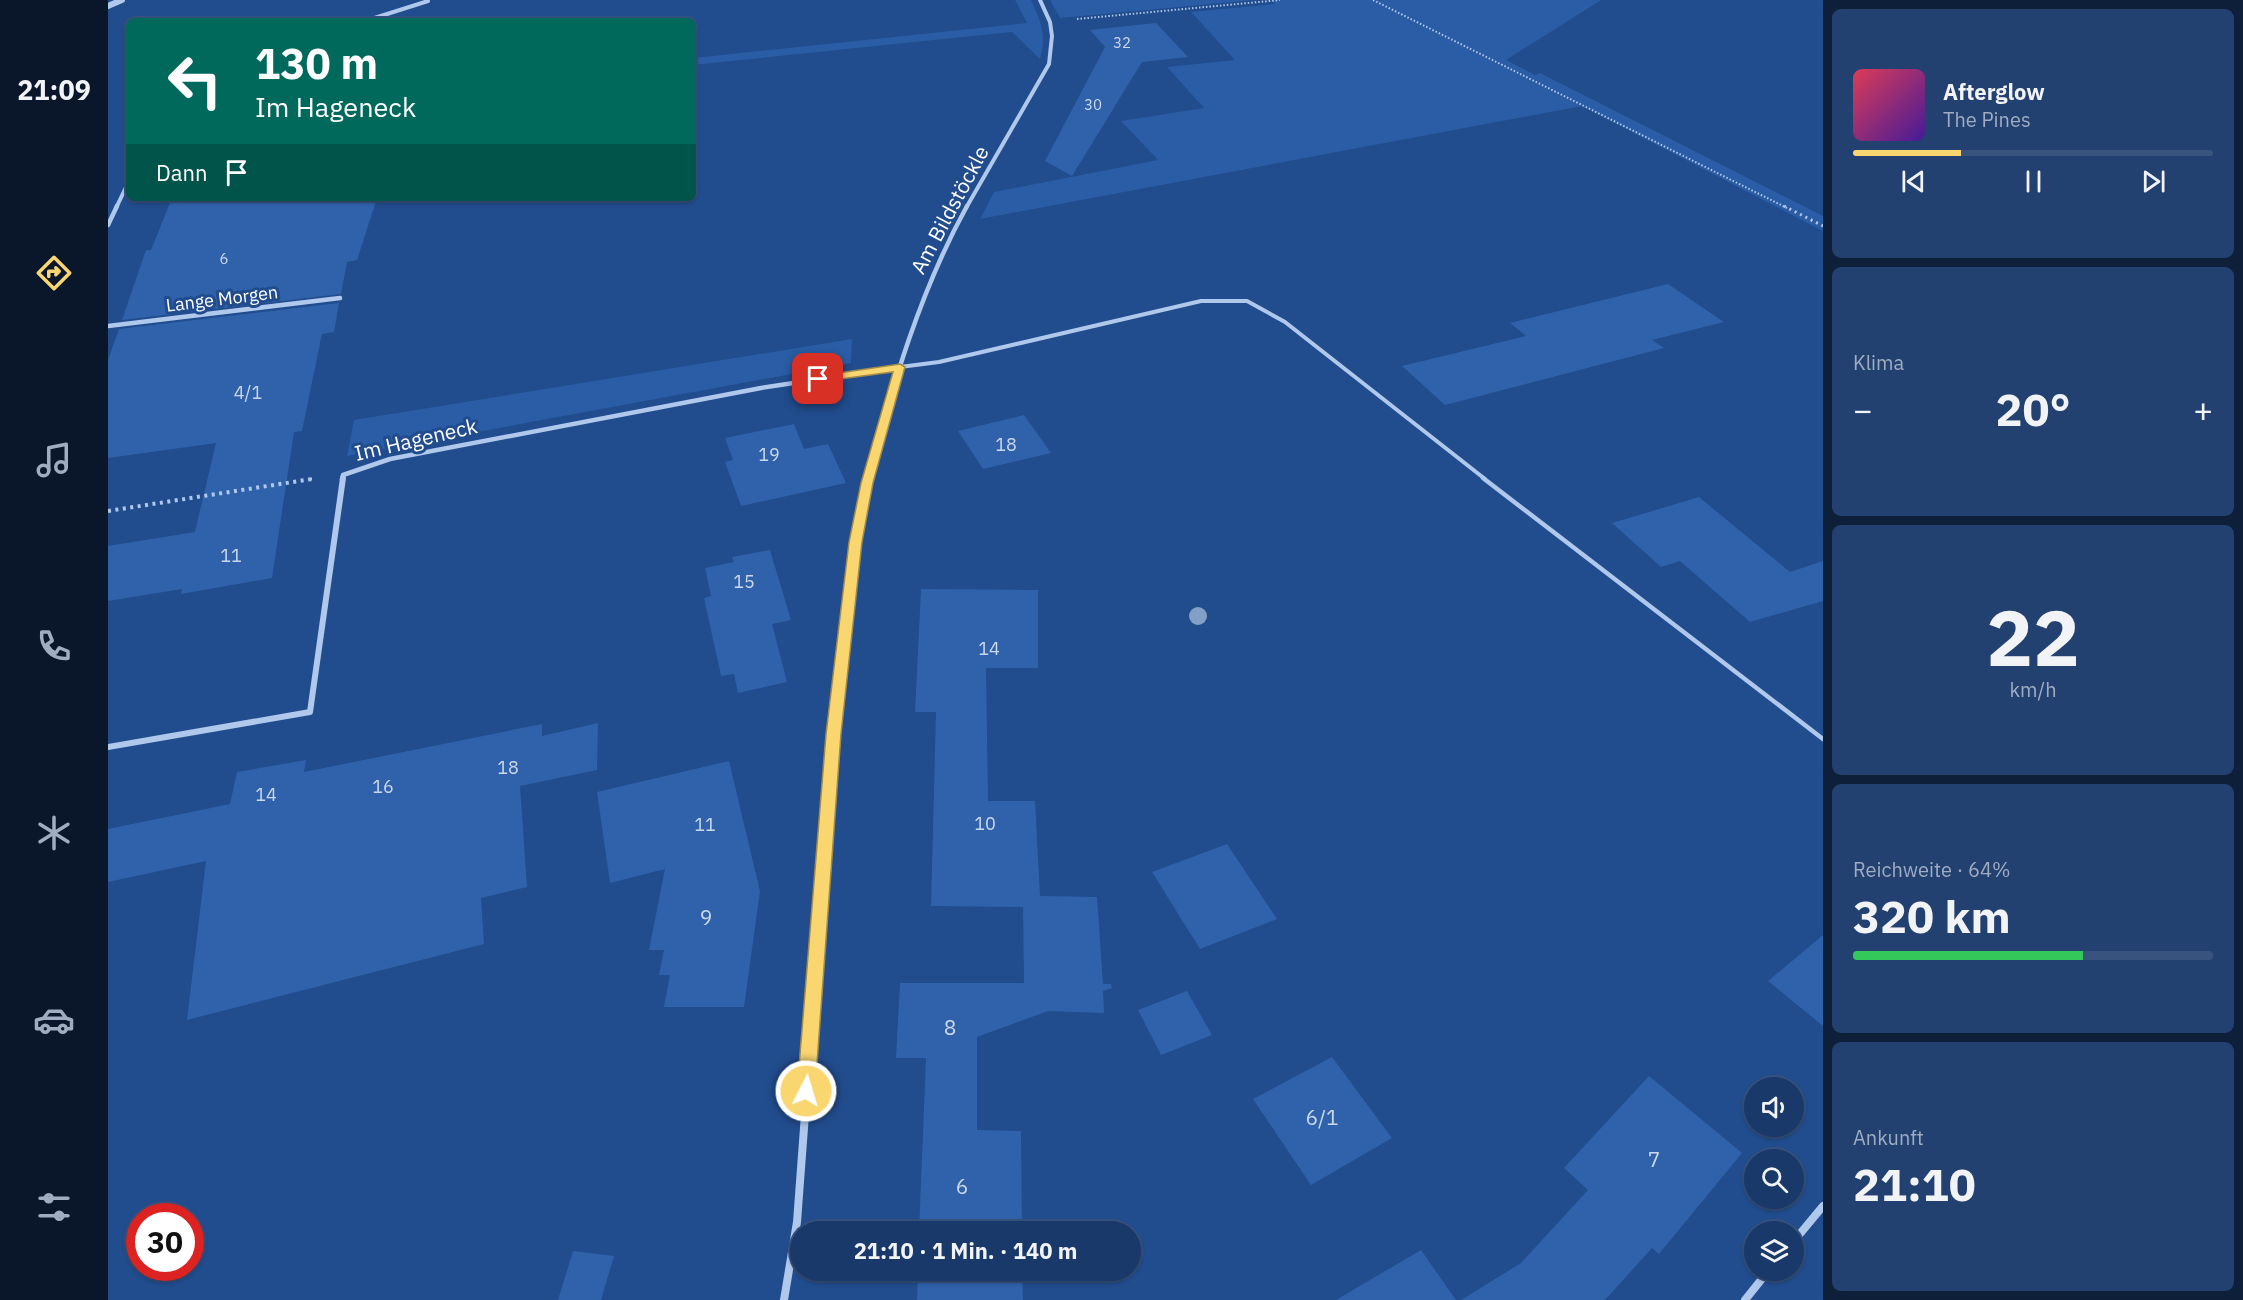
<!DOCTYPE html>
<html lang="de">
<meta charset="utf-8">
<style>
:root{--surface:#19396a;--page:#224070;--text:#f1f3f6;--muted:#9facc1;--line:#37537e;--accent:#f9d670}
body{margin:0;font-family:"IBM Plex Sans",sans-serif;background:var(--page);color:var(--text);height:100vh;display:flex;flex-direction:column;font-size:22px;white-space:nowrap}
*{box-sizing:border-box;margin:0}
p{font-size:20px;color:var(--muted)}
.icon{flex:none;width:33px;height:33px;fill:none;stroke:currentColor;stroke-width:2;stroke-linecap:round;stroke-linejoin:round}
.map{position:relative;flex:1;overflow:hidden}
.sheet{display:flex;flex-direction:column;gap:9px;padding:9px;background:#0e1f3a;width:420px}
.sheet>*{flex:none}
.guide{position:absolute;left:18px;top:18px;width:570px;height:183px;border-radius:9px;box-shadow:0 2px 4px #0004,0 0 0 2px var(--line);background:#00695c;color:#fff;overflow:hidden}
.buttons{position:absolute;left:1636px;top:1077px;display:grid;gap:12px}
.buttons a{display:grid;place-items:center;width:60px;height:60px;border-radius:50%;background:var(--surface);box-shadow:0 2px 4px #0004,0 0 0 2px var(--line);font-size:30px}
.speed{position:absolute;left:18px;top:1203px;display:flex;gap:12px;font-size:30px;font-weight:700;text-align:center}
.speed>*{display:grid;place-content:center;width:78px;height:78px;border-radius:50%;background:var(--surface);box-shadow:0 2px 4px #0004,0 0 0 2px var(--line);line-height:1}
.speed .limit{border:9px solid #d22;background:#fff;color:#111}
.pin{position:absolute;display:grid;place-items:center;width:51px;height:51px;color:#fff;margin:-26px;border-radius:12px;box-shadow:0 3px 9px #0006}
.me{position:absolute;width:66px;margin:-33px;rotate:5deg;stroke-linejoin:round;filter:drop-shadow(0 0 4px #0008)}
.turn{display:flex;align-items:center;gap:21px;height:126px;padding:0 30px;font-size:27px}
.turn .icon{width:78px;height:78px;stroke-width:2.5}
.turn b{display:block;font-size:42px;line-height:51px}
.then{display:flex;align-items:center;height:57px;padding:0 30px;background:#0003;gap:12px;font-size:22px}
.big{font-size:45px;font-weight:800;line-height:1.1}
.sheet .tile{flex:1;display:flex;flex-direction:column;justify-content:center;gap:9px;min-width:0;padding:0 21px;border-radius:9px;background:var(--page)}
.sheet .dial{align-items:center;gap:0}
.dial b{font-size:78px;line-height:1}
.song{display:flex;align-items:center;gap:18px}
.cover{width:72px;height:72px;border-radius:9px;background:linear-gradient(135deg,hsl(350 70% 55%),hsl(260 70% 35%))}
.played{height:6px;border-radius:3px;background:linear-gradient(90deg,var(--accent) 30%,var(--line) 30%)}
.keys{display:flex;justify-content:space-around;direction:ltr}
.heat{display:flex;justify-content:space-between;align-items:center;font-size:33px;direction:ltr}
.charge{height:9px;border-radius:4px;background:linear-gradient(90deg,#34c759 64%,var(--line) 0)}
.trip{position:absolute;left:682px;top:1221px;width:351px;height:60px;border-radius:30px;background:var(--surface);box-shadow:0 2px 4px #0004,0 0 0 2px var(--line);font-weight:800;line-height:60px;text-align:center}
main{display:flex;flex:1;min-height:0}
.tabs{display:flex;flex-direction:column;width:108px;justify-content:space-around;align-items:center;background:#0a172a;color:var(--muted)}
.tabs .icon{width:42px;height:42px}
.tabs .selected{color:var(--accent)}
.tabs b{font-size:27px;color:var(--text)}
.map>svg:first-child{display:block}
.green{fill:#2a5da6}
.building{fill:#3062ab}
.lines{fill:none;stroke-linecap:round;stroke-linejoin:round}
.path-far2{stroke:#afc8ec;stroke-width:2;stroke-dasharray:1.5 2;stroke-linecap:butt}
.path-far1{stroke:#afc8ec;stroke-width:3;stroke-dasharray:2 4;stroke-linecap:butt}
.path{stroke:#afc8ec;stroke-width:4;stroke-dasharray:3 4.5;stroke-linecap:butt}
.service-far1{stroke:#afc8ec;stroke-width:4}
.service{stroke:#afc8ec;stroke-width:4.5}
.minor-far3{stroke:#afc8ec;stroke-width:4}
.minor-far2{stroke:#afc8ec;stroke-width:4.5}
.minor-far1{stroke:#afc8ec;stroke-width:6}
.minor{stroke:#afc8ec;stroke-width:8}
.tertiary{stroke:#afc8ec;stroke-width:6}
.tree{fill:#839fc8}
.route{fill:#f9d670;stroke:#a28b49;stroke-width:1.5}
.labels{text-anchor:middle;stroke-width:6;stroke-linejoin:round;paint-order:stroke}
.far-number-label{font-size:15px;fill:#cbd8ea}
.far-street-label{font-size:18px;fill:#fff;stroke:#214c8d}
.number-label{font-size:18px;fill:#cbd8ea}
.street-label{font-size:21px;fill:#fff;stroke:#214c8d}
.near-number-label{font-size:21px;fill:#cbd8ea}
</style>
<main>
<nav class="tabs">
<b>21:09</b>
<svg class="icon selected" aria-label="directions" viewBox="0 0 24 24"><path d="M12 3l9 9-9 9-9-9zM9 14v-3h6M13 9l2 2-2 2"/></svg>
<svg class="icon" aria-label="music" viewBox="0 0 24 24"><path d="M9 18V5l10-2v13"/><circle cx="6" cy="18" r="3"/><circle cx="16" cy="16" r="3"/></svg>
<svg class="icon" aria-label="phone" viewBox="0 0 24 24"><path d="M5 4h4l2 5-3 2q2 4 5 5l2-3 5 2v4C11 20 4 13 5 4z"/></svg>
<svg class="icon" aria-label="climate" viewBox="0 0 24 24"><path d="M12 3v18M4 7l16 10M4 17L20 7"/></svg>
<svg class="icon" aria-label="car" viewBox="0 0 24 24"><path d="M5 17H2v-5l4-1 3-4h7l3 4 3 1v5h-3M9 17h6M6 11h13"/><circle cx="7" cy="17" r="2"/><circle cx="17" cy="17" r="2"/></svg>
<svg class="icon" aria-label="filters" viewBox="0 0 24 24"><path d="M4 7h16M4 17h16"/><circle cx="9" cy="7" r="2"/><circle cx="15" cy="17" r="2"/></svg>
</nav>
<div class="map">
<svg width="1715" height="1300" viewBox="0 0 1715 1300">
<rect width="100%" height="100%" fill="#214c8d"/>
<path class="green" d="M 907,0 L 923,0 C 933,22 939,35 932,59 L 904,32 L 585,65 L 585,58 L 919,23 Z
M 942,0 L 1146,0 L 952,18 Z
M 1163,0 L 1493,0 L 1398,60 L 1427,75 L 1432,73 L 1715,216 L 1715,231 L 1474,106 L 872,219 L 886,192 L 1050,160 L 1013,121 L 1096,108 L 1059,67 L 1127,60 L 1083,12 L 1167,4 Z
M 744,339 L 743,363 L 239,456 L 246,420 Z"/>
<path class="building" d="M 1048,23 L 1080,57 L 1034,62 L 964,176 L 937,161 L 997,47 L 982,30 Z
M 64,198 L 269,198 L 249,260 L 239,262 L 233,294 L 14,320 L 38,250 L 43,250 Z
M 1560,284 L 1616,322 L 1544,340 L 1556,348 L 1337,405 L 1294,366 L 1418,336 L 1402,323 Z
M 231,303 L 226,332 L 214,334 L 194,431 L 186,432 L 164,578 L 73,594 L 74,589 L 0,601 L 0,546 L 87,532 L 108,443 L 0,458 L 0,360 L 11,329 Z
M 916,415 L 943,453 L 875,469 L 850,431 Z
M 686,424 L 696,449 L 720,444 L 738,483 L 633,506 L 617,462 L 625,460 L 617,438 Z
M 1591,497 L 1682,572 L 1715,561 L 1715,601 L 1642,622 L 1572,561 L 1553,567 L 1504,523 Z
M 662,550 L 683,620 L 664,624 L 679,682 L 630,693 L 626,674 L 613,676 L 596,598 L 603,596 L 597,568 L 626,562 L 624,557 Z
M 813,589 L 930,590 L 930,668 L 878,668 L 880,801 L 927,801 L 932,896 L 989,897 L 995,984 L 1003,984 L 1004,988 L 995,991 L 996,1013 L 940,1011 L 869,1037 L 869,1130 L 913,1131 L 914,1232 L 811,1232 L 818,1058 L 788,1058 L 792,983 L 916,983 L 915,907 L 823,906 L 828,712 L 807,712 Z
M 490,723 L 489,770 L 412,786 L 419,887 L 373,898 L 376,944 L 79,1020 L 98,861 L 0,882 L 0,829 L 122,804 L 129,772 L 198,760 L 196,772 L 434,724 L 434,736 Z
M 621,761 L 652,891 L 636,1007 L 556,1007 L 562,975 L 551,975 L 556,950 L 541,950 L 557,869 L 502,883 L 489,792 Z
M 1119,844 L 1169,919 L 1092,949 L 1044,872 Z
M 1715,935 L 1715,1026 L 1660,981 Z
M 1079,991 L 1104,1035 L 1053,1055 L 1030,1010 Z
M 1224,1057 L 1284,1138 L 1203,1185 L 1145,1099 Z
M 1541,1076 L 1634,1153 L 1551,1254 L 1544,1248 L 1497,1300 L 1353,1300 L 1413,1263 L 1480,1190 L 1456,1168 Z
M 1313,1250 L 1348,1300 L 1228,1300 Z
M 465,1251 L 506,1256 L 493,1300 L 450,1300 Z
M 810,1270 L 914,1270 L 915,1300 L 809,1300 Z"/>
<g class="lines">
<path class="path-far2" d="M 1265,0 L 1679,208
M 969,19 L 1172,0"/>
<path class="path-far1" d="M 1676,206 L 1715,226
M 202,479 L 204,479"/>
<path class="path" d="M 0,511 L 204,479"/>
<path class="service-far1" d="M 792,367 L 831,362 L 1093,301 L 1139,301 L 1177,322 L 1377,479"/>
<path class="service" d="M 1375,478 L 1715,739"/>
<path class="minor-far3" d="M 257,21 L 320,1
M 8,208 L 21,181
M 858,208 L 941,64 L 944,36 L 942,22 L 932,0"/>
<path class="minor-far2" d="M 0,225 L 9,206
M 0,326 L 232,298
M 234,479 L 235,475 L 282,459 L 653,388 L 792,367
M 760,479 C 784,386 812,291 859,206"/>
<path class="minor-far1" d="M 0,747 L 202,712 L 235,478
M 718,835 L 726,734 L 747,542 L 760,478"/>
<path class="minor" d="M 1686,1241 L 1715,1206
M 676,1300 L 689,1222 L 718,833
M 1637,1300 L 1661,1270"/>
<path class="tertiary" d="M 0,6 L 14,0"/>
</g>
<circle class="tree" cx="1090" cy="616" r="9"/>
<path class="route" d="M 792,364 L 797,367 L 765,483 L 754,542 L 733,734 L 707,1091 L 704,1098 L 698,1100 L 691,1098 L 689,1091 L 718,734 L 741,542 L 753,483 L 785,372 L 710,382 L 705,379 L 710,376 Z"/>
<g class="labels">
<g class="far-number-label">
<text x="1014" y="48">32</text>
<text x="985" y="110">30</text>
<text x="116" y="264">6</text>
</g>
<g class="far-street-label">
<text transform="translate(114 299) rotate(-7)" y="6">Lange Morgen</text>
</g>
<g class="number-label">
<text x="140" y="399">4/1</text>
<text x="898" y="451">18</text>
<text x="661" y="461">19</text>
<text x="123" y="562">11</text>
<text x="636" y="588">15</text>
<text x="881" y="655">14</text>
<text x="400" y="774">18</text>
<text x="275" y="793">16</text>
<text x="158" y="801">14</text>
<text x="877" y="830">10</text>
<text x="597" y="831">11</text>
</g>
<g class="street-label">
<text transform="translate(842 210) rotate(-62)" y="7">Am Bildstöckle</text>
<text transform="translate(308 440) rotate(-13)" y="7">Im Hageneck</text>
</g>
<g class="near-number-label">
<text x="598" y="925">9</text>
<text x="842" y="1035">8</text>
<text x="1214" y="1125">6/1</text>
<text x="1546" y="1167">7</text>
<text x="854" y="1194">6</text>
</g>
</g>
</svg>
<div class="buttons">
<a><svg class="icon" aria-label="sound" viewBox="0 0 24 24"><path d="M4 9h4l5-4v14l-5-4H4zM17 9q2 3 0 6"/></svg></a>
<a><svg class="icon" aria-label="search" viewBox="0 0 24 24"><circle cx="10" cy="10" r="6"/><path d="M15 15l6 6"/></svg></a>
<a><svg class="icon" aria-label="layers" viewBox="0 0 24 24"><path d="M12 4l9 5-9 5-9-5zM3 14l9 5 9-5"/></svg></a>
</div>
<div class="speed"><div class="limit">30</div></div>
<div class="pin" style="left:710px;top:379px;background:#d93025"><svg class="icon" aria-label="arrive" viewBox="0 0 24 24"><path d="M6 21V4h12l-3 4 3 4H6"/></svg></div>
<svg class="me" style="left:698px;top:1091px" viewBox="-20 -20 40 40"><circle r="17" fill="#f9d670" stroke="#fff" stroke-width="3"/><path d="M0-11L8 9 0 5-8 9z" fill="#fff"/></svg>
<div class="trip">21:10 · 1 Min. · 140 m</div>
<div class="guide">
<div class="turn"><svg class="icon" aria-label="left" viewBox="0 0 24 24"><path d="M17 20v-9H6M10 6l-5 5 5 5"/></svg><div><b>130 m</b>Im Hageneck</div></div>
<div class="then">Dann<svg class="icon" aria-label="arrive" viewBox="0 0 24 24"><path d="M6 21V4h12l-3 4 3 4H6"/></svg></div>
</div>
</div>
<section class="sheet">
<div class="tile">
<div class="song"><i class="cover"></i><div><b>Afterglow</b><p>The Pines</p></div></div>
<div class="played"></div>
<div class="keys"><svg class="icon" aria-label="previous" viewBox="0 0 24 24"><path d="M18 5L8 12l10 7zM5 5v14"/></svg><svg class="icon" aria-label="pause" viewBox="0 0 24 24"><path d="M8 5v14M16 5v14"/></svg><svg class="icon" aria-label="next" viewBox="0 0 24 24"><path d="M6 5l10 7-10 7zM19 5v14"/></svg></div>
</div>
<div class="tile"><p>Klima</p>
<div class="heat"><a>−</a><b class="big">20°</b><a>+</a></div>
</div>
<div class="tile dial"><b>22</b><p>km/h</p></div>
<div class="tile"><p>Reichweite · 64%</p><b class="big">320 km</b><div class="charge"></div></div>
<div class="tile"><p>Ankunft</p><b class="big">21:10</b></div>
</section>
</main>
